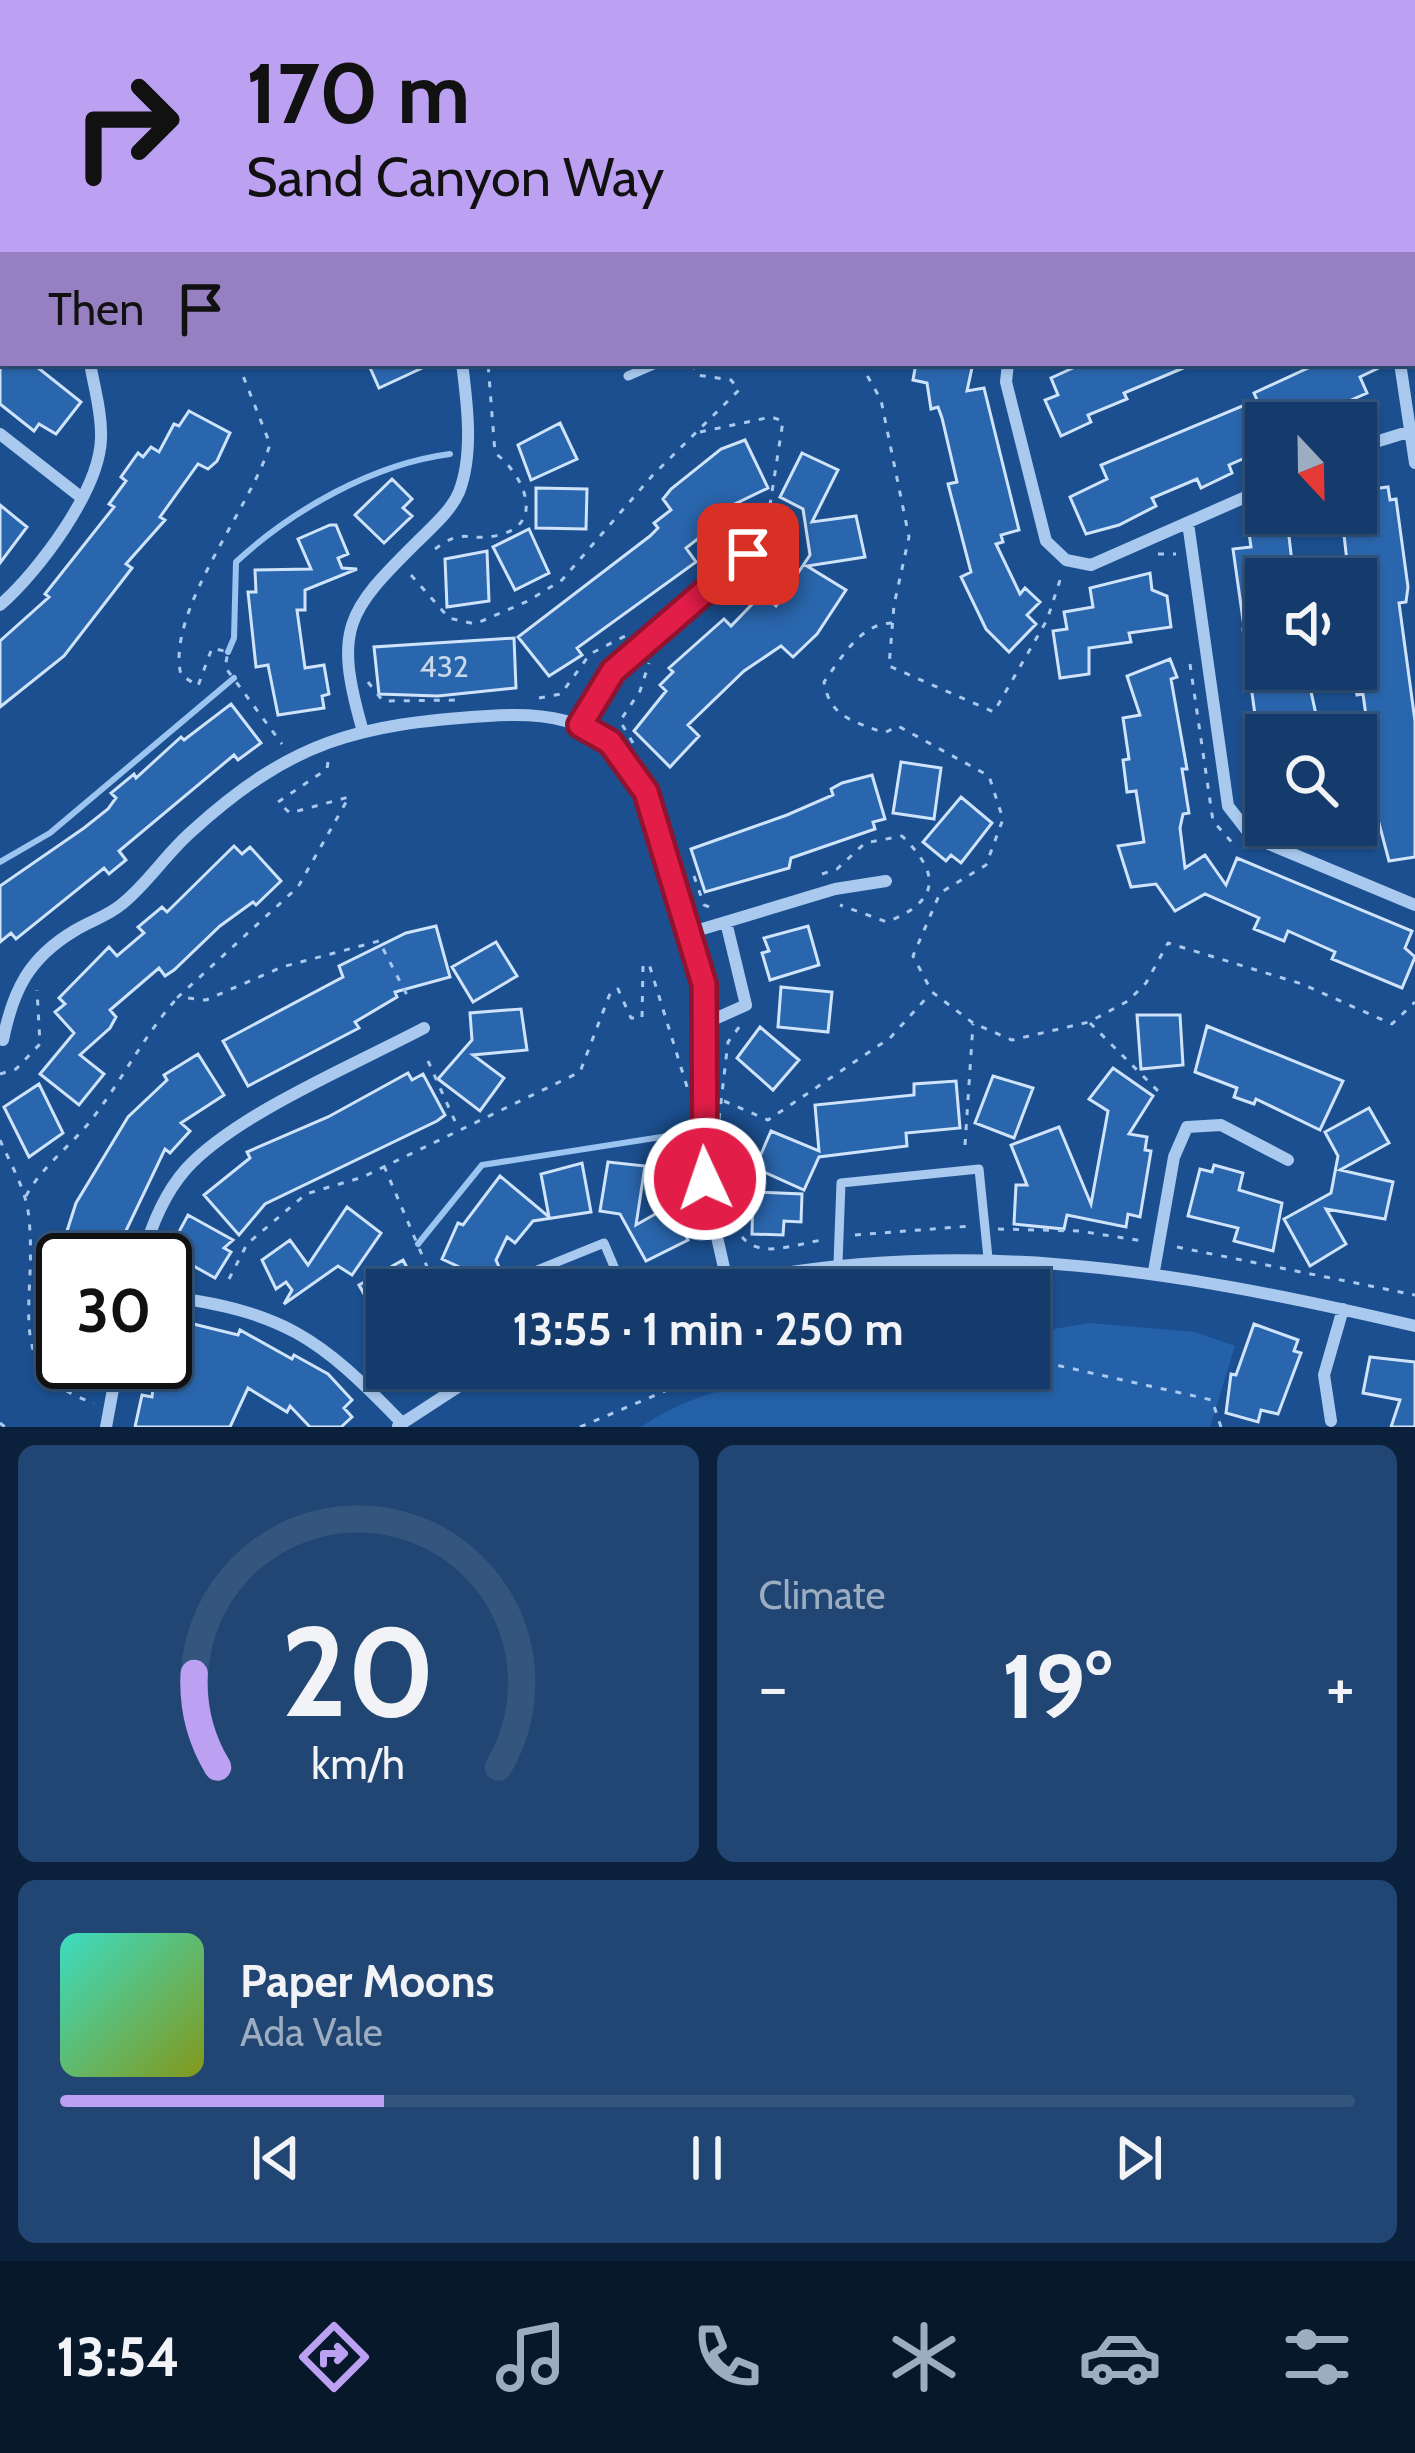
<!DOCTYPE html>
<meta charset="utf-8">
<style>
:root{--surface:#143b6b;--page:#214673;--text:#f1f3f6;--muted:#9dadc1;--line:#33557e;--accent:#bca0f2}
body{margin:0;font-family:Cabin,sans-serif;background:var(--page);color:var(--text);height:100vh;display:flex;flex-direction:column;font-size:45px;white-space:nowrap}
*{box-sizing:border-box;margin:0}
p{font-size:39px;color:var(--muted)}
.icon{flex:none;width:66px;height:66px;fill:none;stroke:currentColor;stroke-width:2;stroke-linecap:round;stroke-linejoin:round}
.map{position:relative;height:1427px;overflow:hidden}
.side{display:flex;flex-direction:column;gap:18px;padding:18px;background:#0b203b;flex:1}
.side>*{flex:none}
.hud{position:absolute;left:0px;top:0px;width:1416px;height:366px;box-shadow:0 3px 9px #0004,0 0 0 3px var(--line);background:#bca0f2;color:#111;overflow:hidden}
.needle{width:78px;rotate:158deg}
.tools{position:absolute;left:1245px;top:402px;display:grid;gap:24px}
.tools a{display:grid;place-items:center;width:132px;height:132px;border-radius:0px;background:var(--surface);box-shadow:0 3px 9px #0004,0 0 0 3px var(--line);font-size:60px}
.speed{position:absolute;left:36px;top:1233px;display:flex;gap:24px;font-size:60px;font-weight:700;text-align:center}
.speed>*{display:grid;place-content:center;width:156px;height:156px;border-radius:50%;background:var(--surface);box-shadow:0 3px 9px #0004,0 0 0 3px var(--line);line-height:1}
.speed .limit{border:6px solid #111;border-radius:18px;background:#fff;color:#111}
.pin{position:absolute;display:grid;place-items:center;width:102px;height:102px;color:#fff;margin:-51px;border-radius:24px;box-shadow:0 6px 18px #0006}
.me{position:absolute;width:132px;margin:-66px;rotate:357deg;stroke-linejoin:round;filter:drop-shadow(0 0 9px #0008)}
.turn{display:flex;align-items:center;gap:42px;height:252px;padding:0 48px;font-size:54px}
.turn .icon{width:156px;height:156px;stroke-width:2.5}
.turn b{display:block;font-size:84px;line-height:102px}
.then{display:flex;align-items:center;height:114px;padding:0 48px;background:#0003;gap:24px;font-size:45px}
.big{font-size:90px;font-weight:700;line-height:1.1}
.side .widget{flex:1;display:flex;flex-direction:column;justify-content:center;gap:18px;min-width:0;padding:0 42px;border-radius:18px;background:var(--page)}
.side .dial{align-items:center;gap:0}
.dial svg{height:312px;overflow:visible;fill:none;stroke:var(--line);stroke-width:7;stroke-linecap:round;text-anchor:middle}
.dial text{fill:var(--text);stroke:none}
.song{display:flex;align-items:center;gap:36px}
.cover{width:144px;height:144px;border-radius:18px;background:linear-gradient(135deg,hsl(170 70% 55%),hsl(70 70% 35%))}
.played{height:12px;border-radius:6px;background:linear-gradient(90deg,var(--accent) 25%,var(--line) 25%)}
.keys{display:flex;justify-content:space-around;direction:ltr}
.heat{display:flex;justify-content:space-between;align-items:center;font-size:66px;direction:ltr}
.side .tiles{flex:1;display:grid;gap:18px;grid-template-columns:1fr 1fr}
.widget:last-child{grid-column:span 2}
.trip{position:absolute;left:366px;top:1269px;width:684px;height:120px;border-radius:0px;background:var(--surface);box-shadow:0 3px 9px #0004,0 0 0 3px var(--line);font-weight:700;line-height:120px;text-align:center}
.tabs{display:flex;height:192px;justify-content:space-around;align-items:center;background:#08182b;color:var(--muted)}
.tabs .icon{width:84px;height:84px}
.tabs .on{color:var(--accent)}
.tabs b{font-size:54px;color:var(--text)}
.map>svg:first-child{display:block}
.green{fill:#2461a8}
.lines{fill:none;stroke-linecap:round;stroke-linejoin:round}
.stream{stroke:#9cc4f0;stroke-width:6}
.building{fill:#2a66ad;stroke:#cfe3fa;stroke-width:3}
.path{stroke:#a9c9ee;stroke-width:3;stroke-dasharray:6 9;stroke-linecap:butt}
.service{stroke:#a9c9ee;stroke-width:9}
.minor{stroke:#a9c9ee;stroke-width:12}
.route-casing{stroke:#92132f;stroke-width:30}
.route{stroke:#e11d48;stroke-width:21}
.labels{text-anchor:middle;stroke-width:12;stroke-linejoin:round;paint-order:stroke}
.number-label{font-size:30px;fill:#cad9ea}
</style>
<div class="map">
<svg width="1415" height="1427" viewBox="0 0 1415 1427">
<rect width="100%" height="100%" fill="#1b4f8f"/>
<path class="green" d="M 1090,1323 L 1195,1332 L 1235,1346 L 1210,1427 L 641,1427 C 739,1358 913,1368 1029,1368 L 1029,1333 Z"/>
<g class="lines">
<path class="stream" d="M 228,652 L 234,638 L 236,562 C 292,510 373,464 450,454
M 0,862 L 50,833 L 234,678
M 418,1244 L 482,1165 L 687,1133"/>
</g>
<path class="building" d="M 0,363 L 32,363 L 81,402 L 56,434 L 39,424 L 34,431 L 0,404 Z
M 368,363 L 433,363 L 379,388 Z
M 916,363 L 973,363 L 967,391 L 984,388 L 1019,530 L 1001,535 L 1003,542 L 996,544 L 1020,594 L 1025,588 L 1040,602 L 1027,615 L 1036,624 L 1009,652 L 986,629 L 961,577 L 971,572 L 948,484 L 957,482 L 942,418 L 938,407 L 931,409 L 927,383 L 913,380 Z
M 1084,363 L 1195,363 L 1124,393 L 1127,399 L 1088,415 L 1091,422 L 1061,436 L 1045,400 L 1058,395 L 1051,378 Z
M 1319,363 L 1389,363 L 1360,377 L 1367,393 L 1340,405 L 1348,423 L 1257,423 L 1266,442 L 1253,447 L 1256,453 L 1229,465 L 1232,473 L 1201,488 L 1197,479 L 1152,498 L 1156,506 L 1119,525 L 1086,534 L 1070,497 L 1107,479 L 1101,465 L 1257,400 L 1254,393 Z
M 189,411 L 230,433 L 217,461 L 208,469 L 198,464 L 160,517 L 165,520 L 126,564 L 132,568 L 64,656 L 0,707 L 0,641 L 49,597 L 45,594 L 114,507 L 109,504 L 126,481 L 121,477 L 138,453 L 143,457 L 151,447 L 159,452 L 174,424 L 179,426 Z
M 560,423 L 577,459 L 531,480 L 518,445 Z
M 745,440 L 768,488 L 712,515 L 718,523 L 686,548 L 696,562 L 577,648 L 582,655 L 549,676 L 518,637 L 650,536 L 658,528 L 654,523 L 671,510 L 663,499 L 671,489 L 721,449 Z
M 802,453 L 838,470 L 812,522 L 856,516 L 865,557 L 807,566 L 846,590 L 817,634 L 793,657 L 781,646 L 744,671 L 688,725 L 699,736 L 670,767 L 634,731 L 666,691 L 660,685 L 673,672 L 669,668 L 724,619 L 731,626 L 763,593 L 776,606 L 810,555 L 803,509 L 780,497 Z
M 392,479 L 412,499 L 403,508 L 412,516 L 384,543 L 355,515 Z
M 1388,487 L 1390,500 L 1396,499 L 1408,587 L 1406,602 L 1399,603 L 1415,721 L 1415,857 L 1389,861 L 1367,778 L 1363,747 L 1370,745 L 1363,694 L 1357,695 L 1353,669 L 1356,579 L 1349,579 L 1344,535 L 1352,534 L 1349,513 L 1356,513 L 1356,491 Z
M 536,488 L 587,489 L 586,529 L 536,528 Z
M 0,505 L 27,527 L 0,563 Z
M 330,525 L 336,525 L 348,554 L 338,558 L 342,568 L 357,569 L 305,590 L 305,610 L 297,610 L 305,668 L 324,665 L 329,694 L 322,696 L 324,708 L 278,715 L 268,665 L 256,667 L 248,592 L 256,592 L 255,570 L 311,569 L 298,539 Z
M 1288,528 L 1294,579 L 1266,579 L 1266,617 L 1243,620 L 1233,549 L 1251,547 L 1249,533 Z
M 529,529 L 549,573 L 515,590 L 493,547 Z
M 487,551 L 489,601 L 447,607 L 445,559 Z
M 1150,573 L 1152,590 L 1167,596 L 1171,627 L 1129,633 L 1131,642 L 1089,648 L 1089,674 L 1060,678 L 1053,631 L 1067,629 L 1064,612 L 1093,607 L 1090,588 Z
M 1266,620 L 1266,669 L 1306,669 L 1319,728 L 1258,736 L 1243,629 Z
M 514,638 L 516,688 L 438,696 L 379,694 L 374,647 Z
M 1170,659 L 1177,677 L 1171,679 L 1187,769 L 1182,769 L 1189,813 L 1183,814 L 1180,828 L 1185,868 L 1205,855 L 1226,885 L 1237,858 L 1412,931 L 1405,948 L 1415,957 L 1402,988 L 1332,959 L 1335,952 L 1288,931 L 1284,941 L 1254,929 L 1259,918 L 1205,894 L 1175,911 L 1156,884 L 1131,887 L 1118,846 L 1144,842 L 1136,791 L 1127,792 L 1123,760 L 1129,759 L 1123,718 L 1140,715 L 1127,676 Z
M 231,704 L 261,743 L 238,760 L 234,755 L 119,851 L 126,860 L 109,874 L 104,868 L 16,939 L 11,933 L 0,942 L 0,886 L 84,828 L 108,809 L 116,798 L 111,793 L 134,774 L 136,778 L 181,737 L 184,740 Z
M 901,762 L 941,768 L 934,819 L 893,813 Z
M 872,775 L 885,819 L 873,822 L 875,829 L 791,858 L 789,868 L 705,892 L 691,849 L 787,815 L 833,795 L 831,789 L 842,783 Z
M 961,797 L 992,823 L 961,863 L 951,855 L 946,861 L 923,842 Z
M 234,846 L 242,854 L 250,847 L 281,881 L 256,905 L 253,902 L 220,926 L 174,970 L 165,976 L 159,968 L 110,1010 L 116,1017 L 110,1028 L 80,1055 L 104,1074 L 79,1105 L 40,1074 L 74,1033 L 55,1012 L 65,1004 L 59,998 L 109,947 L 117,956 L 144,933 L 138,927 L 162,907 L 167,912 Z
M 436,926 L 450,977 L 395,992 L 397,997 L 355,1022 L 359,1028 L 248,1086 L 223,1041 L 343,977 L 339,966 L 406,933 Z
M 808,926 L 819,965 L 770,980 L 762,953 L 769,951 L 764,938 Z
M 496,942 L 517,976 L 473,1002 L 452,967 Z
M 781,987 L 832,992 L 828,1032 L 778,1027 Z
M 521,1009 L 527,1050 L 473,1055 L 504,1078 L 480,1111 L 438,1079 L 472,1040 L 470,1013 Z
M 1137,1015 L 1180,1015 L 1183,1065 L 1141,1069 Z
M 1207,1026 L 1343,1081 L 1320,1130 L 1256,1099 L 1254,1104 L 1234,1097 L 1237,1088 L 1195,1072 Z
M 760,1027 L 799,1060 L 773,1090 L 737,1058 Z
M 198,1054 L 224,1095 L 181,1123 L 190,1131 L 170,1153 L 165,1149 L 112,1260 L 68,1260 L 73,1234 L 67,1231 L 76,1203 L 128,1117 L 167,1080 L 164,1075 Z
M 1113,1068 L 1153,1096 L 1129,1134 L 1147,1137 L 1145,1150 L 1151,1151 L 1140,1217 L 1128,1214 L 1126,1227 L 1067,1215 L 1064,1229 L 1014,1224 L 1016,1185 L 1027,1185 L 1011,1145 L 1059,1127 L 1091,1204 L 1108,1111 L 1089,1099 Z
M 408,1073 L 412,1080 L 423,1074 L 445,1115 L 437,1121 L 265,1204 L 239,1235 L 204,1195 L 250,1158 L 247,1152 L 328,1117 Z
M 993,1076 L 1033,1088 L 1014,1138 L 975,1123 Z
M 956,1081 L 960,1128 L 906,1133 L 907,1146 L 819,1157 L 804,1190 L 755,1168 L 771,1131 L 819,1151 L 815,1105 L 914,1095 L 914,1084 Z
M 39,1084 L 63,1133 L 29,1157 L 4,1107 Z
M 1369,1108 L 1389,1143 L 1340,1170 L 1393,1182 L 1385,1219 L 1326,1209 L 1346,1244 L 1310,1266 L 1284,1219 L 1331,1193 L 1338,1156 L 1325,1132 Z
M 608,1162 L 645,1166 L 636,1225 L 671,1205 L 688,1240 L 646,1261 L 620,1214 L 600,1211 Z
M 582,1163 L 591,1212 L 533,1221 L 515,1243 L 507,1237 L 496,1260 L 509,1290 L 442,1259 L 458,1223 L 463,1225 L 500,1176 L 549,1217 L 541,1174 Z
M 1214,1165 L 1243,1173 L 1239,1190 L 1282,1203 L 1273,1251 L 1234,1241 L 1238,1228 L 1188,1216 L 1200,1169 L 1212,1172 Z
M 753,1192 L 802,1194 L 801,1222 L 784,1221 L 783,1235 L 752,1234 Z
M 347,1207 L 381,1233 L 352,1275 L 338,1266 L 284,1304 L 292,1290 L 286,1282 L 276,1289 L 262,1260 L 290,1240 L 308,1265 Z
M 188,1215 L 233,1240 L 224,1248 L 231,1252 L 215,1278 L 174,1255 L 180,1244 L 174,1241 Z
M 403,1260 L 419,1290 L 387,1290 L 387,1335 L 359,1285 Z
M 173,1319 L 238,1335 L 240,1330 L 292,1359 L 294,1355 L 328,1374 L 352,1400 L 344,1408 L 352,1417 L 341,1427 L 310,1427 L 290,1406 L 287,1412 L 248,1388 L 230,1427 L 135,1427 L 142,1395 L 152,1397 L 156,1362 L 165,1362 L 165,1326 L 172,1326 Z
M 1254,1324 L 1298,1340 L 1294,1351 L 1301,1353 L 1278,1414 L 1261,1410 L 1258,1422 L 1226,1413 L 1231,1374 L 1236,1375 Z
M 1370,1357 L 1415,1362 L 1415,1427 L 1391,1427 L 1400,1400 L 1363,1393 Z"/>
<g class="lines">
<path class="path" d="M 346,0 L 347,3
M 1021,0 L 1022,3
M 1077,0 L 1078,3
M 547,3 L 548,0
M 635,3 L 641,0
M 1099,3 L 1105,0
M 1212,3 L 1217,0
M 0,88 L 3,88
M 1413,305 L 1415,313
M 238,363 L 270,444 C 253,505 165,611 181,675 L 198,686 L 212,648 L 228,652 L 225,667 L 282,744
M 860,363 L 881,400 L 909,537 L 894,605 L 889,666 L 994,712 L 1047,620 L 1062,574
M 157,367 L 166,363
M 700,432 L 771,417 L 783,421 L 770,505
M 435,549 C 465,526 468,543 499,535 C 548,523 521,472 495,453 L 488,363
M 1158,554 L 1176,554
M 710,567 C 718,517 749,499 795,519 L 787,566 L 756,587 L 732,591
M 411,575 L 449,618 L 475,624 L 528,601 L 562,580 L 652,476 L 739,390 L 731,380 L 697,375 L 693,363
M 892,623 C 861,623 841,658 824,682 C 830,718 854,721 884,733 L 898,726 L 989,776 L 1003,819 L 986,865 L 940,893 L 913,956 L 932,992 L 973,1023 L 1012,1040 L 1089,1022 L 1128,1001 L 1146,983 L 1168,943 L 1302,984 L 1392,1024 L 1415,1002
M 1190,664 L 1213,821 L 1236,847
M 368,682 L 383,701 L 463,700
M 539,698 L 561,694 L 590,654 L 629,634
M 633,743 L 620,721 L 640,691 L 649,663
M 328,762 L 327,769 L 278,802 L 290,813 L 349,797 L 298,887 L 178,997 L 206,1000 L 282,967 L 379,941 L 408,997
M 822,874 L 837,869 L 865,843 L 902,836 C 941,874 940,901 887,922 L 840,905
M 694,876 L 704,905 L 712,908
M 1090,1023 L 1161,1094
M 428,1061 L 458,1128
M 0,1074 L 16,1069 L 40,1044 L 37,990
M 724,1101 L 768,1120 L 890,1038 L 930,994
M 719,1119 L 728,1042 L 740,1026
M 0,1140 C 11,1165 27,1191 29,1219 C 38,1305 0,1372 94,1403
M 965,1145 L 973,1024
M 384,1166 L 437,1290
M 26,1196 C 42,1166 71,1146 92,1119 C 125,1076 142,1038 178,997
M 729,1210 C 745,1265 777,1248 822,1240
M 998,1229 L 1079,1231 L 1143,1241
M 855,1235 L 971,1226
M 1177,1247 L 1415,1295
M 229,1279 L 247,1244 L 306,1194 L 363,1177 L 580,1072 L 611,991 L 618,989 L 631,1018 L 642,1018 L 643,966 L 649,964 L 688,1090
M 1029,1359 L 1212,1400 L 1221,1427
M 0,1423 L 5,1427
M 580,1427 L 670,1389 L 763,1368"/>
<path class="service" d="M 1413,28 L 1415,27
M 628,376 L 658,363
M 838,1263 L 841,1183 L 979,1169 L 988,1258
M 540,1290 L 535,1271 L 604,1243 L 624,1290"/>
<path class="minor" d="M 312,0 L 313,3
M 1043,0 L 1044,3
M 583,3 L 589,0
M 1158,3 L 1165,0
M 0,244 L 3,245
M 1008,363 L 1006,382 L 1046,541 L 1066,560 L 1091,565 L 1266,488
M 1400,363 L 1415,463
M 0,434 L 82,498
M 1356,448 L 1411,431
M 1188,523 L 1228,806 L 1252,837 L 1415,905
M 0,605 C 38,572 100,490 101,438 C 102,413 94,387 90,363
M 580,725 L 613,671 L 748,554
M 362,728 C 334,629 346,612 417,542 C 431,528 451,511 459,492 C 474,454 467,402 462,363
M 689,933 L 835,889 L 886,881
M 708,1022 L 746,1005 L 726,922
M 3,1040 C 13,990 29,958 74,931 C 90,921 108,916 122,904 C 148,883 166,854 191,832 C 291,741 357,724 488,716 C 542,712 591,717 627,762 C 659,801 706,970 708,1021 C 711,1064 698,1106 702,1148 C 705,1194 718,1238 727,1282
M 142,1260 C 150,1229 164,1194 186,1169 C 236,1114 356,1064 424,1028
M 1154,1271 L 1174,1157 L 1187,1127 L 1221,1125 L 1288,1160
M 695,1290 C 946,1231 1169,1268 1415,1326
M 165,1296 C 284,1312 319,1337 401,1422
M 1331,1421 L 1324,1375 L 1343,1309
M 398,1426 L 487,1368
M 106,1427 L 118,1362"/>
</g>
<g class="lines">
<defs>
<path id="route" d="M 705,1179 L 704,984 L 646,792 L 610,742 L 580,725 L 613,671 L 748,554"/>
</defs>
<use href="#route" class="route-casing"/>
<use href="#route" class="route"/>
</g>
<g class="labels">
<g class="number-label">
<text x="444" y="677">432</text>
</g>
</g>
</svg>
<div class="tools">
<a><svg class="needle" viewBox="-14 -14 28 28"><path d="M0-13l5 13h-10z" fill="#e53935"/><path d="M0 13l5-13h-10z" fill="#9dadc1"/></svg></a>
<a><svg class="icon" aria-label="sound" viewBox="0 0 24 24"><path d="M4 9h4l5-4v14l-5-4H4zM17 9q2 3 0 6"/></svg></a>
<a><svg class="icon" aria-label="search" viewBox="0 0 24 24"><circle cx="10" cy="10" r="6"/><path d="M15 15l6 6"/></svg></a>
</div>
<div class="speed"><div class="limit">30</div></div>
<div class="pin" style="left:748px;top:554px;background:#d93025"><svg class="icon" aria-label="arrive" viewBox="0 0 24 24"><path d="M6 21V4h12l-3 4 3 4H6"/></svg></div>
<svg class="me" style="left:705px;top:1179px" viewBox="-20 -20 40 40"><circle r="17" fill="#e11d48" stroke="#fff" stroke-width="3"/><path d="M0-11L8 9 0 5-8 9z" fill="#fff"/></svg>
<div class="trip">13:55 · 1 min · 250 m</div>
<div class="hud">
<div class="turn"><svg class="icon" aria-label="right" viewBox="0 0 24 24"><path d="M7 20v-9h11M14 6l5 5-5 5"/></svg><div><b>170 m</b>Sand Canyon Way</div></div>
<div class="then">Then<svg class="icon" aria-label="arrive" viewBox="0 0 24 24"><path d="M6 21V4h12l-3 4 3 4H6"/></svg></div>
</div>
</div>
<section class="side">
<div class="tiles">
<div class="widget dial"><svg viewBox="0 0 100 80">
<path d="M14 69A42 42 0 1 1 86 69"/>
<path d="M14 69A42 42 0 0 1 8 45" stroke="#bca0f2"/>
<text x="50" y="56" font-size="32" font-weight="700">20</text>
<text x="50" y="72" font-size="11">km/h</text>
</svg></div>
<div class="widget"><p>Climate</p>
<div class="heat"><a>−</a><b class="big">19°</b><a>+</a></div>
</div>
<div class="widget">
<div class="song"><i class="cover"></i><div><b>Paper Moons</b><p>Ada Vale</p></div></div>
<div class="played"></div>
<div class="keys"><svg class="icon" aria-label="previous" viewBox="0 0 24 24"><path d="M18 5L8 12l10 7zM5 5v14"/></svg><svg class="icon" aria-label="pause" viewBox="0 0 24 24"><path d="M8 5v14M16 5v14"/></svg><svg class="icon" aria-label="next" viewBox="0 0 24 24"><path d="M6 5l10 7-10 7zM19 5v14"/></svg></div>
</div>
</div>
</section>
<nav class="tabs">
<b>13:54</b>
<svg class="icon on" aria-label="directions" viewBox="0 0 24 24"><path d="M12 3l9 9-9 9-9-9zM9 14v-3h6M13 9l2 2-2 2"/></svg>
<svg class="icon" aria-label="music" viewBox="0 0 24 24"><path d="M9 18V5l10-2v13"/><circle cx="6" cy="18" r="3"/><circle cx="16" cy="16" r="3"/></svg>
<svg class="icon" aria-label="phone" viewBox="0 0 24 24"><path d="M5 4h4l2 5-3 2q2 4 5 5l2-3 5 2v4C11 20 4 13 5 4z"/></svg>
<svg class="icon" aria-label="climate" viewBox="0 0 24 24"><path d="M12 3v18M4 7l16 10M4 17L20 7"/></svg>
<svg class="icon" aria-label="car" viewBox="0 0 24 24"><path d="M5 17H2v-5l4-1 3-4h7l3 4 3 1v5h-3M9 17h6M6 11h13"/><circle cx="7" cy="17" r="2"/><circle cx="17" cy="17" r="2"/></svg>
<svg class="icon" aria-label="filters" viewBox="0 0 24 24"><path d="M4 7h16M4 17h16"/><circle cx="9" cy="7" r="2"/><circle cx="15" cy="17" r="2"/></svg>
</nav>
